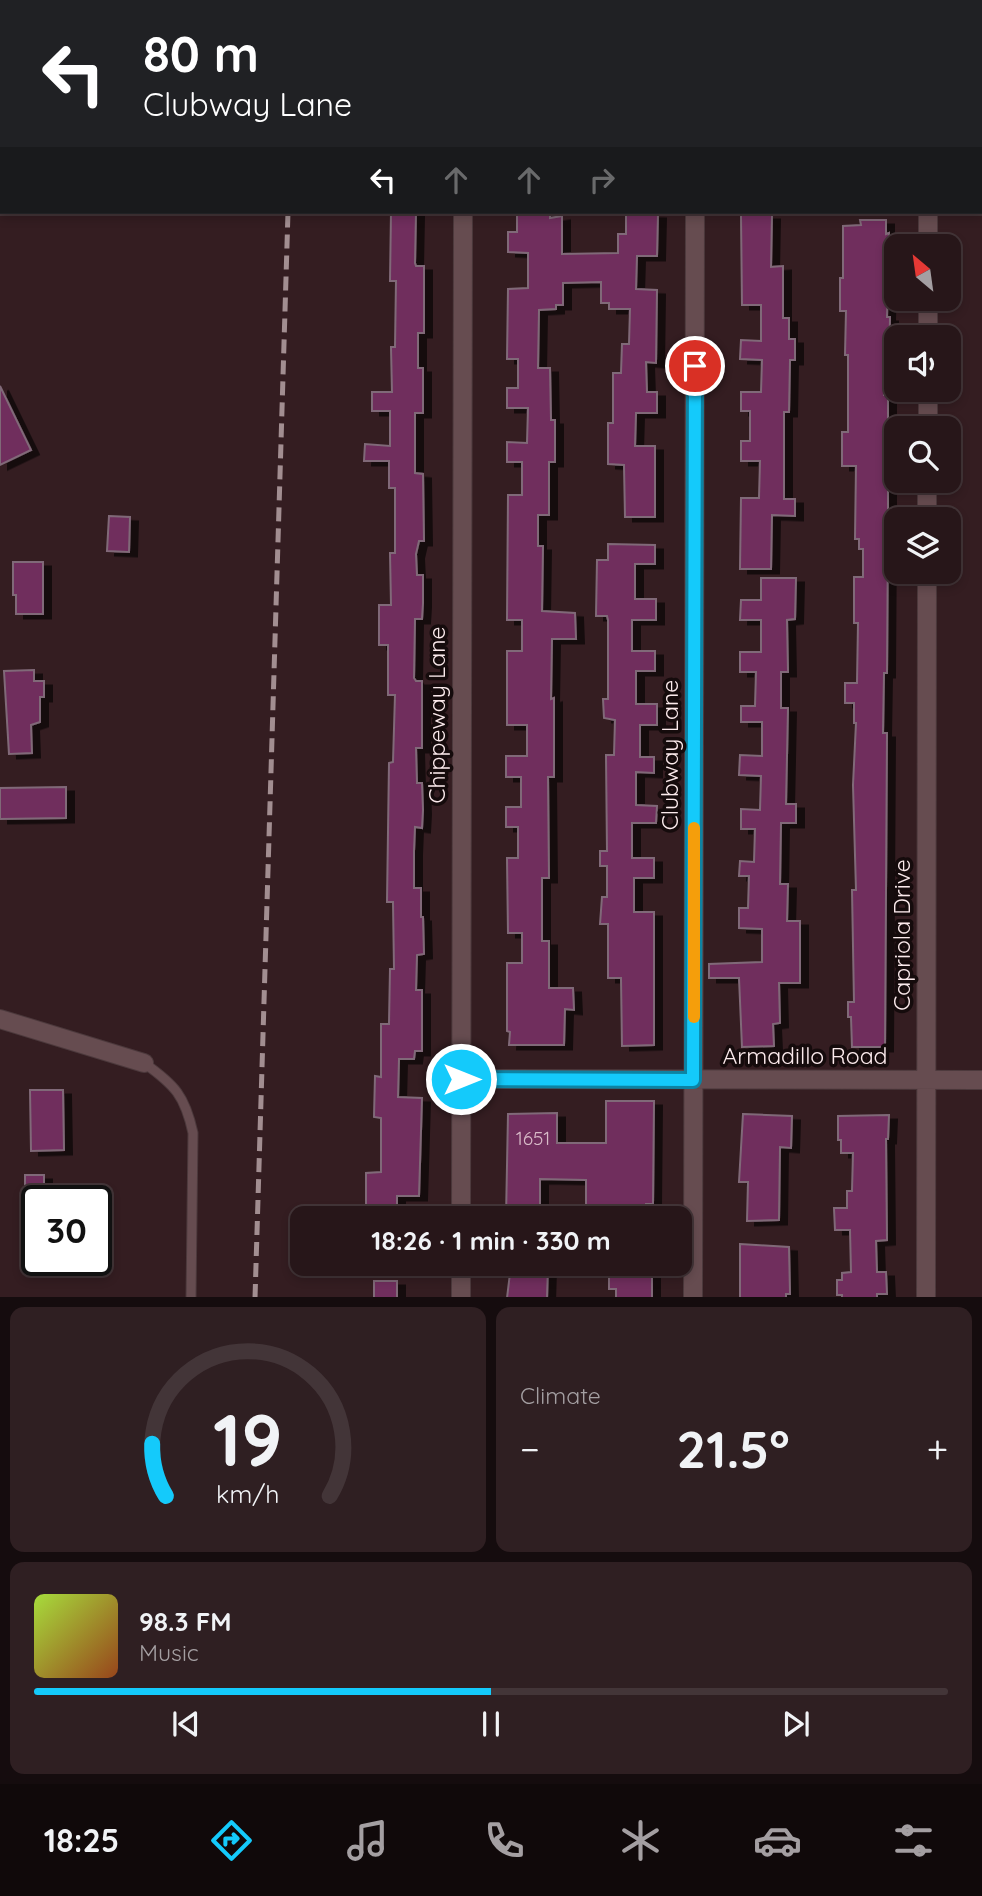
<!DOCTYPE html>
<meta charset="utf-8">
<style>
:root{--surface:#271619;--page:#2f1f22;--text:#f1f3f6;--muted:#a49fa2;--line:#433538;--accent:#14cafb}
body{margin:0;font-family:Quicksand,sans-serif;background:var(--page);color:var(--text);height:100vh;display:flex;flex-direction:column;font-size:26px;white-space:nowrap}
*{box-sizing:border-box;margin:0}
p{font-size:23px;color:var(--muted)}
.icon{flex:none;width:38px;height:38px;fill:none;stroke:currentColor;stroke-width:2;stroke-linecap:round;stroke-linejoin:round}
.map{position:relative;height:1297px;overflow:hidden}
.sheet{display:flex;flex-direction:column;gap:10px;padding:10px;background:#150c0e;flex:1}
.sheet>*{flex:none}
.banner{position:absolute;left:0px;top:0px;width:984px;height:214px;box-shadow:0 4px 10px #0003,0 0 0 2px var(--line);background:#202124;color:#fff;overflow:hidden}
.needle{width:46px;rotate:331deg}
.fabs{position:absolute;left:884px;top:234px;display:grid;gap:14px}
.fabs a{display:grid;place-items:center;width:77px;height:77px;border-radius:14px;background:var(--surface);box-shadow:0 4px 10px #0003,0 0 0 2px var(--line);font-size:35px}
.speed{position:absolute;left:21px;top:1185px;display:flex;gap:14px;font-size:35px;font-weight:700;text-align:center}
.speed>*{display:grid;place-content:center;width:91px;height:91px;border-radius:50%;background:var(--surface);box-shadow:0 4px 10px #0003,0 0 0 2px var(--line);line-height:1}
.speed .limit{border:4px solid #111;border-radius:10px;background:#fff;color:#111}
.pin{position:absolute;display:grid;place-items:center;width:60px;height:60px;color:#fff;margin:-30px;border:4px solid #fff;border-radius:50%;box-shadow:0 2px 7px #0007}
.me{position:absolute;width:77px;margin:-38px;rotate:90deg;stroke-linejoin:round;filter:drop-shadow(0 0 5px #0008)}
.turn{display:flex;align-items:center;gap:24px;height:147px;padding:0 28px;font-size:32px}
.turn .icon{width:91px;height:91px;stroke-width:2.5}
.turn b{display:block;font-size:49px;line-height:60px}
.lanes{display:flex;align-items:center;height:66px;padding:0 28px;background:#0003;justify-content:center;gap:35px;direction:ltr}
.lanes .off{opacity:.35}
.big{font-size:52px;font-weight:700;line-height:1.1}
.sheet .widget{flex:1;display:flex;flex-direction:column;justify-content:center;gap:10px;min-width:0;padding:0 24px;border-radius:14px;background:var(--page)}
.sheet .dial{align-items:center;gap:0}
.dial svg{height:182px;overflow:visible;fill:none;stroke:var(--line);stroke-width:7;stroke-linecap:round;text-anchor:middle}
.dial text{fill:var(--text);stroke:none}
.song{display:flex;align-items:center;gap:21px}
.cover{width:84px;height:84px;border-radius:10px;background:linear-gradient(135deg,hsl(80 70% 55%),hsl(20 70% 35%))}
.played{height:7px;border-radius:4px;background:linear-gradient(90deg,var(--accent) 50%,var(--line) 50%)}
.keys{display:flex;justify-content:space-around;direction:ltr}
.heat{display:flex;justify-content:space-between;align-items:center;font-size:38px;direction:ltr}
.sheet .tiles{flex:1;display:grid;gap:10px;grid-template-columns:1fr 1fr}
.widget:last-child{grid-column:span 2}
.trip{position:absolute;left:290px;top:1206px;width:402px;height:70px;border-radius:14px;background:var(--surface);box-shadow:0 4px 10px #0003,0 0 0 2px var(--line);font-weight:700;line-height:70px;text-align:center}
.tab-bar{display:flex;height:112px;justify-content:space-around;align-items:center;background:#10090a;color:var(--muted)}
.tab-bar .icon{width:49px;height:49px}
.tab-bar .active{color:var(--accent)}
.tab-bar b{font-size:32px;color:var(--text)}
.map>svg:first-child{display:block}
.building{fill:#6f2d5d;stroke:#806978;stroke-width:2;filter:url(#shadow)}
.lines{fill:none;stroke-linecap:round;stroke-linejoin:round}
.lane-casing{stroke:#4c393c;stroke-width:11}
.street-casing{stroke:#4c393c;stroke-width:20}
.lane{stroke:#664c50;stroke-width:9}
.street{stroke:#664c50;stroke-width:18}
.rail{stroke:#a28e91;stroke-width:5;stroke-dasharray:14 7;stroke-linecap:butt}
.route-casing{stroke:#0d83a3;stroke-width:18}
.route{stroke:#14cafb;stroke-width:12}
.slow{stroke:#f59e0b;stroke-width:12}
.labels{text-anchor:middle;stroke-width:7;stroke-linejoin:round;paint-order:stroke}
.number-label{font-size:19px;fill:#d8bbc8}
.street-label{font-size:23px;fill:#fbeaec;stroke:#150b0c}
</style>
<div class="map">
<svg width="982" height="1298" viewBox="0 0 982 1298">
<defs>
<filter id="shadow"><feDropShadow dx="8" dy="4.5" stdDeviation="0" flood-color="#0009"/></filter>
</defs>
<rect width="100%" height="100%" fill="#341d21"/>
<path class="building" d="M 391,212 L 416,212 L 415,263 L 416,266 L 424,266 L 424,333 L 418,333 L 418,368 L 423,368 L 423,413 L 415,413 L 415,473 L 423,474 L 424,541 L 419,541 L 416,554 L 417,575 L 423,575 L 423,603 L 422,619 L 415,619 L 414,678 L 416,681 L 422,681 L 422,748 L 416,748 L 417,783 L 422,783 L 423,810 L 422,828 L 415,827 L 414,851 L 414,888 L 421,888 L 421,917 L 423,917 L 424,954 L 417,955 L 416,990 L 422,990 L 422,1051 L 415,1051 L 414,1059 L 399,1059 L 398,1097 L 422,1098 L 419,1196 L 397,1196 L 397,1216 L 374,1217 L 374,1207 L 366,1207 L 366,1173 L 381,1172 L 381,1118 L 374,1117 L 375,1076 L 381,1077 L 381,1024 L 389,1024 L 390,969 L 394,969 L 393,902 L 387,902 L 389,763 L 393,762 L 395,695 L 388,695 L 388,645 L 379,645 L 379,605 L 391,605 L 390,553 L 395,553 L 395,488 L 389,488 L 389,461 L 364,461 L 365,444 L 390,446 L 390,411 L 372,411 L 372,392 L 392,392 L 391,347 L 395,347 L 396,281 L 390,281 Z
M 517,213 L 550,213 L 550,218 L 562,216 L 562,254 L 618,253 L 618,234 L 626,234 L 626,213 L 658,214 L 657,256 L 637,256 L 636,289 L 657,290 L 656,363 L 646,362 L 647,392 L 657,392 L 657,413 L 636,413 L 635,446 L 655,446 L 655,517 L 625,517 L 624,465 L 608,464 L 608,423 L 613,423 L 613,373 L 621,373 L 622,344 L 629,344 L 630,309 L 609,309 L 609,303 L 601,303 L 601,282 L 563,283 L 563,305 L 556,305 L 556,309 L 539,310 L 538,368 L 550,368 L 551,420 L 555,420 L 555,462 L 549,462 L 549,515 L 538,515 L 538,546 L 543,546 L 542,611 L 575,613 L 576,639 L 552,639 L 551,699 L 554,698 L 554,777 L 548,777 L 549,878 L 542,878 L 542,941 L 549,941 L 549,988 L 573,988 L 574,1010 L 565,1009 L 564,1045 L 509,1045 L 510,1032 L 507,1031 L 507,963 L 522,963 L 522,933 L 508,933 L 507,858 L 518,858 L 518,827 L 506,827 L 506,807 L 521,807 L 521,777 L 506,777 L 506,756 L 527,756 L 527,725 L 507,725 L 507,651 L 522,651 L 522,620 L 507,620 L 508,495 L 522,495 L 522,462 L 507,462 L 507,442 L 527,443 L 528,408 L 507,408 L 507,388 L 518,388 L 518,359 L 507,359 L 508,289 L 528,288 L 528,253 L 508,252 L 508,232 L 517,232 Z
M 741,215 L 772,215 L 771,267 L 783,266 L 783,318 L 789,318 L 789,339 L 795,339 L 795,360 L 790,360 L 789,412 L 784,412 L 784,499 L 795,499 L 795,516 L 772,515 L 771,569 L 740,569 L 741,498 L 759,498 L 760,461 L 741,461 L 741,441 L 750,441 L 750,411 L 741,411 L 741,392 L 761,392 L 762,360 L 740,359 L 741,340 L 761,341 L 761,305 L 742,305 Z
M 860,220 L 886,220 L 886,234 L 889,233 L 887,317 L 890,317 L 889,363 L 884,363 L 884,395 L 888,395 L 888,526 L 887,673 L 884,673 L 883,733 L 887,733 L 885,1047 L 852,1047 L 851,1017 L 848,1017 L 848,1002 L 854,1002 L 852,890 L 856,890 L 853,785 L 856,723 L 854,723 L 854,703 L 845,703 L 845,683 L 857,683 L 858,623 L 854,623 L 854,577 L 863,577 L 863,549 L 859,549 L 859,539 L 855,539 L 856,466 L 842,466 L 842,432 L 848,432 L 848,355 L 845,355 L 846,311 L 840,311 L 840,278 L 843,278 L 843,226 L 861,225 Z
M 0,386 L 31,450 L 0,465 Z
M 109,516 L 130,517 L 129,552 L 107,551 Z
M 608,544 L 655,545 L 655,564 L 635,564 L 635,599 L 656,599 L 656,620 L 632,620 L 632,651 L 655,651 L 655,671 L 636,671 L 636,704 L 657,704 L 657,725 L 640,725 L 640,757 L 654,757 L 654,773 L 636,772 L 636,805 L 657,806 L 656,823 L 632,823 L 632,858 L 654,858 L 654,878 L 634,878 L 634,912 L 654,912 L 654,1045 L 622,1046 L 621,978 L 608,978 L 608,924 L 600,924 L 602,897 L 607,897 L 607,866 L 600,866 L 600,851 L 607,851 L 606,755 L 614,755 L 615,720 L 604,718 L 603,699 L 608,699 L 608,620 L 607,616 L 596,616 L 597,560 L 608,560 Z
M 13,562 L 43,562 L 43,614 L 16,614 L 16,595 L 13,595 Z
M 761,578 L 796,578 L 795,619 L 787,620 L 788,672 L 781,672 L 781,708 L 788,708 L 786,804 L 796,804 L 796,823 L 781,823 L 780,884 L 788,884 L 787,921 L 800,921 L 800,983 L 779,983 L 780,1023 L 773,1024 L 774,1046 L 742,1047 L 739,978 L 709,978 L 709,964 L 762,962 L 762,929 L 739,928 L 739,908 L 748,908 L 749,876 L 739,876 L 740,861 L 754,862 L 755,829 L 741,829 L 741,809 L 760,810 L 761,776 L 739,775 L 740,755 L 762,756 L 762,722 L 741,722 L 741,706 L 755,706 L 756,672 L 740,672 L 740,652 L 761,652 L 761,620 L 740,620 L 741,600 L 761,600 Z
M 34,670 L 34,681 L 44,681 L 44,697 L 40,697 L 40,722 L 31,725 L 32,753 L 9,754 L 4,671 Z
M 66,787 L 66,818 L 0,819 L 0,788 Z
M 30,1090 L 63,1090 L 64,1150 L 31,1151 Z
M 606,1101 L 654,1101 L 653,1204 L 646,1204 L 646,1218 L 613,1218 L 613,1207 L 586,1208 L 586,1180 L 540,1179 L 540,1218 L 506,1218 L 508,1114 L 557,1113 L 557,1143 L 606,1143 Z
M 743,1114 L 792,1116 L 791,1148 L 780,1147 L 779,1220 L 747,1221 L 748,1182 L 739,1182 Z
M 889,1115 L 888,1139 L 886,1139 L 887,1240 L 876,1241 L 877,1272 L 886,1272 L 887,1294 L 877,1294 L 877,1298 L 842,1298 L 842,1295 L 837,1295 L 837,1280 L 842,1280 L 842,1273 L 851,1272 L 850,1230 L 835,1230 L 834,1208 L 847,1208 L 847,1191 L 852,1191 L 853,1153 L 841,1153 L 841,1140 L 838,1140 L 838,1116 Z
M 25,1175 L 44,1175 L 44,1200 L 25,1200 Z
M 740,1244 L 789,1247 L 790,1294 L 786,1294 L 786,1298 L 740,1298 Z
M 511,1265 L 548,1266 L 547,1298 L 507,1298 Z
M 616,1266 L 652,1266 L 652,1298 L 616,1298 L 616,1289 L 609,1289 L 609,1274 L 616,1274 Z
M 374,1281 L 397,1281 L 397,1298 L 374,1298 Z"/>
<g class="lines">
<defs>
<path id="lane" d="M 144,1063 C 175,1085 185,1096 193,1133 L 191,1298"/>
<path id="street" d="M 928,247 L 928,212
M 928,338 L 928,299
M 928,429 L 928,390
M 927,520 L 927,481
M 0,1019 L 144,1063
M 461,1079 L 982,1080
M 461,1218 L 463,212
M 461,1298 L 461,1264
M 693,1298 L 695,212
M 926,1298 L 927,572"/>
</defs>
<use href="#lane" class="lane-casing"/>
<use href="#street" class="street-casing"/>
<use href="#lane" class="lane"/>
<use href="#street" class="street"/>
<path class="rail" d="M 295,2 L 295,0
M 255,1298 L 288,212"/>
</g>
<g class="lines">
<defs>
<path id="route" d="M 461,1079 L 693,1080 L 695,366"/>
</defs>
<use href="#route" class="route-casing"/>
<use href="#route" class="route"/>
<path class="slow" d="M 694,1017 L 694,828"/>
</g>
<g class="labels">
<g class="number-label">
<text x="533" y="1145">1651</text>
</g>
<g class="street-label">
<text transform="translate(437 715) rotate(-90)" y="8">Chippeway Lane</text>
<text transform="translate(670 755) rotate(-90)" y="8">Clubway Lane</text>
<text transform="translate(902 935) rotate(-90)" y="8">Capriola Drive</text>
<text x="805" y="1064">Armadillo Road</text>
</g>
</g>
</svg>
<div class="fabs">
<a><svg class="needle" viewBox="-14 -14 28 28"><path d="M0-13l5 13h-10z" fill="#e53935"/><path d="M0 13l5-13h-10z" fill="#a49fa2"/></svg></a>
<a><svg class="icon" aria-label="sound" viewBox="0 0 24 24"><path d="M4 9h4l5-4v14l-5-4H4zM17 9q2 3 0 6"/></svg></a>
<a><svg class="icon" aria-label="search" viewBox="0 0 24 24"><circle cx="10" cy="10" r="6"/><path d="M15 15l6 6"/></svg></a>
<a><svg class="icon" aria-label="layers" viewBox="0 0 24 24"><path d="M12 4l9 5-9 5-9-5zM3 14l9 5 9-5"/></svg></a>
</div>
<div class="speed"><div class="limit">30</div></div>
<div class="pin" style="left:695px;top:366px;background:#d93025"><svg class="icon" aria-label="arrive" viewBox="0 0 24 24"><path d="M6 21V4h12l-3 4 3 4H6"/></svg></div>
<svg class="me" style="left:461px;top:1079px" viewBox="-20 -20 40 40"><circle r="17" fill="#14cafb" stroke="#fff" stroke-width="3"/><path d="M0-11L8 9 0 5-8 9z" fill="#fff"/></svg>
<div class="trip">18:26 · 1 min · 330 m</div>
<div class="banner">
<div class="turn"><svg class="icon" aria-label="left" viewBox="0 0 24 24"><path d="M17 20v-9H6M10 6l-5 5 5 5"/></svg><div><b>80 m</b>Clubway Lane</div></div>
<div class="lanes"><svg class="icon" aria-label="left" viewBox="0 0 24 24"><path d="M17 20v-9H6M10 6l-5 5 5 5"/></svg><svg class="icon off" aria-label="ahead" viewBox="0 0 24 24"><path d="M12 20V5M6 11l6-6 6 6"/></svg><svg class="icon off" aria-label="ahead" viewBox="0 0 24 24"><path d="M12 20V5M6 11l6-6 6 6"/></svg><svg class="icon off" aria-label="right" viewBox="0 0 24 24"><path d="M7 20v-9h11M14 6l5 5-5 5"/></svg></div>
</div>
</div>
<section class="sheet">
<div class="tiles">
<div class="widget dial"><svg viewBox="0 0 100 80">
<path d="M14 69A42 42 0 1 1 86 69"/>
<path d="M14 69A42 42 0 0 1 8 46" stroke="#14cafb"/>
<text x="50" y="56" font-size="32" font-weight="700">19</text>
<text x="50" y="72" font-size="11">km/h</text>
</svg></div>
<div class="widget"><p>Climate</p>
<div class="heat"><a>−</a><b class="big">21.5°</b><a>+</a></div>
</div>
<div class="widget">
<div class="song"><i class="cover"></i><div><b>98.3 FM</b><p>Music</p></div></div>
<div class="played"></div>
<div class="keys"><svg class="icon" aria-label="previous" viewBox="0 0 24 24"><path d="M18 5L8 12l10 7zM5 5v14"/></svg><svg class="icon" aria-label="pause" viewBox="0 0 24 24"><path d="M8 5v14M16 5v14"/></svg><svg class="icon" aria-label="next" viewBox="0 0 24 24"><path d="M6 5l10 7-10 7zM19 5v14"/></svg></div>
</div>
</div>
</section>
<nav class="tab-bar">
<b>18:25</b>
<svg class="icon active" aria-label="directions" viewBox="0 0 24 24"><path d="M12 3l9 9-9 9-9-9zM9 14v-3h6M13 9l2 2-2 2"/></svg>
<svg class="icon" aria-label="music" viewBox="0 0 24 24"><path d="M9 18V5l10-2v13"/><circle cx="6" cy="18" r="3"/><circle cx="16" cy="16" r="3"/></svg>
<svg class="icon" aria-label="phone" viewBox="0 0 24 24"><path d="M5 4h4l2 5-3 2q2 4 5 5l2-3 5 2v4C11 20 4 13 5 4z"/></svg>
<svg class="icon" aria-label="climate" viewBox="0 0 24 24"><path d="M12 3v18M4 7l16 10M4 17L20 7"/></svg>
<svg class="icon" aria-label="car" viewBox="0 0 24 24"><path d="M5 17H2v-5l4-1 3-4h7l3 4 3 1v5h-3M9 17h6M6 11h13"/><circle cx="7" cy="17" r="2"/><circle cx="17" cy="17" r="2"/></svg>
<svg class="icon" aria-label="filters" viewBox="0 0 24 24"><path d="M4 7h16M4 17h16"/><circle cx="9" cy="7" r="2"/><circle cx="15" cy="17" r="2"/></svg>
</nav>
